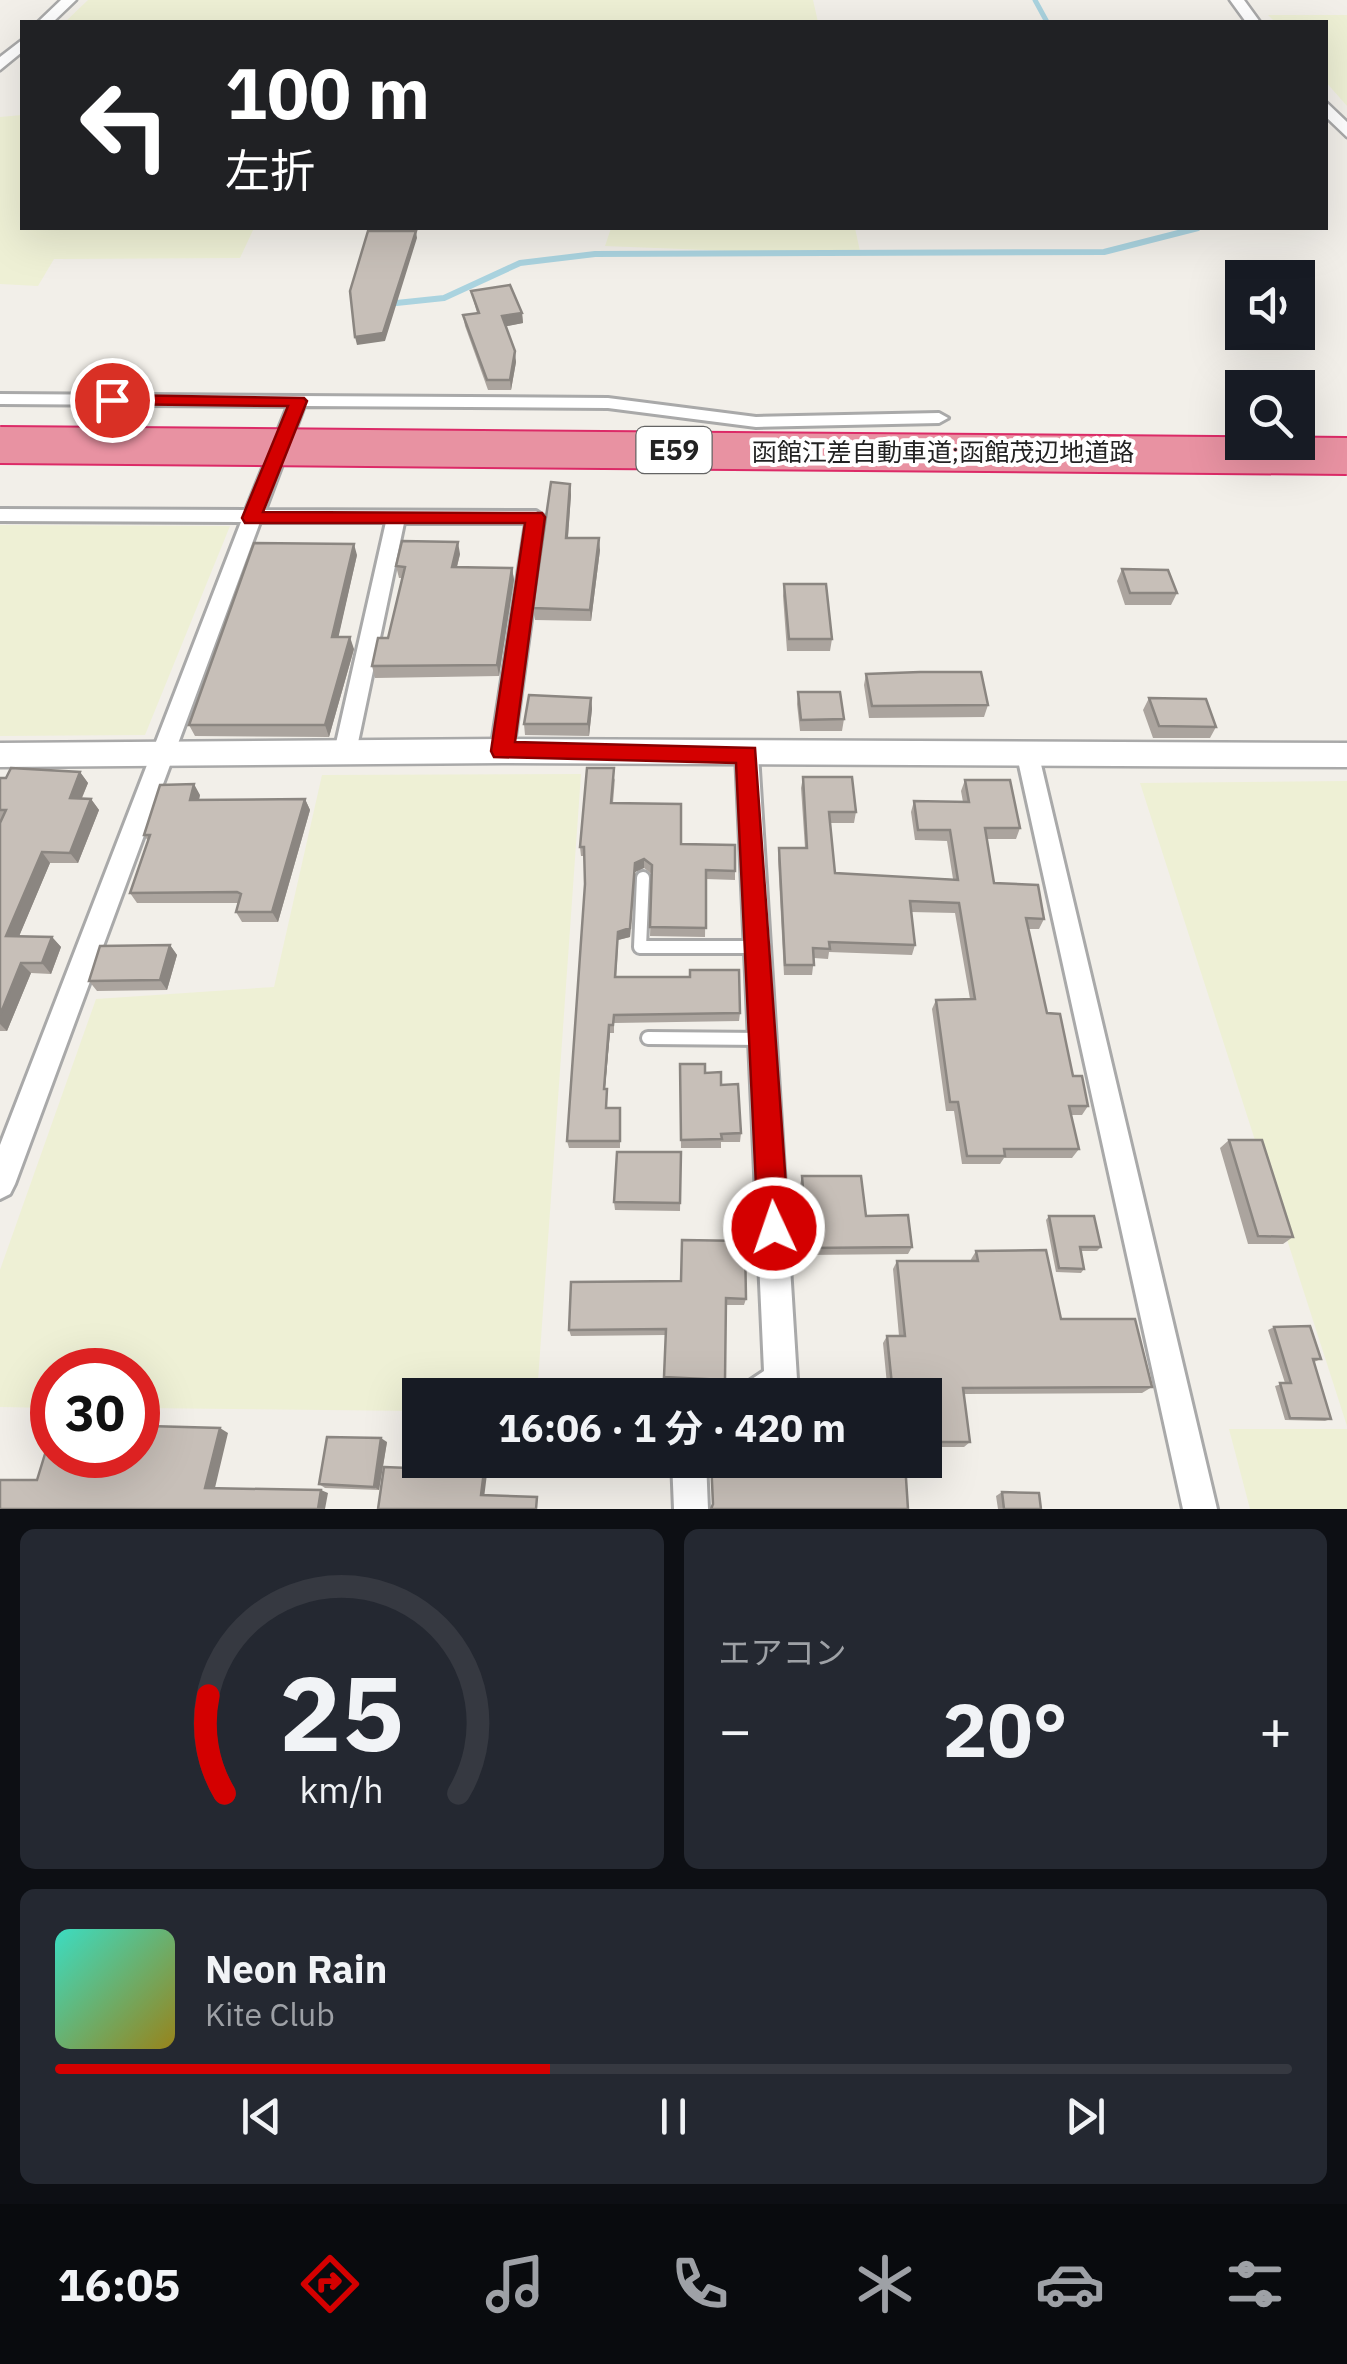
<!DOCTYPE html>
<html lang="ja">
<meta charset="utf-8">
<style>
:root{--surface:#171b24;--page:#242831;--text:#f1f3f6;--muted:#9ea1a6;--line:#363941;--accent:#d40000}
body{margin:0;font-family:"IBM Plex Sans","Noto Sans JP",sans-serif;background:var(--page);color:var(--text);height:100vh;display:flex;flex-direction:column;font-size:38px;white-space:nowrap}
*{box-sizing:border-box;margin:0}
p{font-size:32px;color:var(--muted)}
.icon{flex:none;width:55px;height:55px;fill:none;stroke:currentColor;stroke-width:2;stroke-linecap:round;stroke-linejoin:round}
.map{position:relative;height:1509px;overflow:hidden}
.side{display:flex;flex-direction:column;gap:20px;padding:20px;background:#0d0f14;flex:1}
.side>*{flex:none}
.hud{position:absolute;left:20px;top:20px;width:1308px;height:210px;border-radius:0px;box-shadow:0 10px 40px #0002;background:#202124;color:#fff;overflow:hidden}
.tools{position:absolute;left:1225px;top:260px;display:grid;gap:20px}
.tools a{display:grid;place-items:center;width:90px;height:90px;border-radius:0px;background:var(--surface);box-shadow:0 10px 40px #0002;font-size:50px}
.speed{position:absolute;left:30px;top:1348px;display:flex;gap:20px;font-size:50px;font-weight:700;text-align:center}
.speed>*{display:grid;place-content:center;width:130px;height:130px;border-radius:50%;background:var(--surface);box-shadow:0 10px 40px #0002;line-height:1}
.speed .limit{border:15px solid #d22;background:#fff;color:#111}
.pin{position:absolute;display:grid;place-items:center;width:85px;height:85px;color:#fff;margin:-42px;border:5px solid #fff;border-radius:50%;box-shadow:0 2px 10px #0007}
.me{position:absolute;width:110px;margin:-55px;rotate:357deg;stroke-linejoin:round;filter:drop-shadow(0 0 8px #0008)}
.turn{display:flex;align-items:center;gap:35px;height:210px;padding:0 40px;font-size:45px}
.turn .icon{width:130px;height:130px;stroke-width:2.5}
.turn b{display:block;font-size:70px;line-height:85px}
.big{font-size:75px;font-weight:700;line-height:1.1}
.side .tile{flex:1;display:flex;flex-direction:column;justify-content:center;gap:15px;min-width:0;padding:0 35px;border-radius:15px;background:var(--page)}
.side .dial{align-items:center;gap:0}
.dial svg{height:260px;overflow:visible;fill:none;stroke:var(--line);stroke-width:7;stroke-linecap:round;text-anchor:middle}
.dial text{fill:var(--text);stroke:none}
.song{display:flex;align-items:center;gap:30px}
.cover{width:120px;height:120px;border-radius:15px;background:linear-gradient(135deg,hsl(170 70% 55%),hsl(50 70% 35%))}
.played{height:10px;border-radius:5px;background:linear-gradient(90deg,var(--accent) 40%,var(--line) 40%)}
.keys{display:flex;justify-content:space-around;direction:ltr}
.heat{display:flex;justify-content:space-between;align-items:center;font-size:55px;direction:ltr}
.side .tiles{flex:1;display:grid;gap:20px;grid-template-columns:1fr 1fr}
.tile:last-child{grid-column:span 2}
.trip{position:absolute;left:402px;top:1378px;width:540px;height:100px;border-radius:0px;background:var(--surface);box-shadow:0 10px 40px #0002;font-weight:700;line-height:100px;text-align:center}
.menu{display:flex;height:160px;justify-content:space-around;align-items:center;background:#090b0e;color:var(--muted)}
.menu .icon{width:70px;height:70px}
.menu .selected{color:var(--accent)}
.menu b{font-size:45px;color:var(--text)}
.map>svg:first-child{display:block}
.farmland{fill:#eef0d5}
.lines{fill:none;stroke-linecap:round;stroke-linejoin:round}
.stream-far1{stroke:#aad3df;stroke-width:5}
.stream{stroke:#aad3df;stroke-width:6}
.service-casing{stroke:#a9a9a9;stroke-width:18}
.minor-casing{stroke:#a9a9a9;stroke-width:6}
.tertiary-casing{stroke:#a9a9a9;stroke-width:5}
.service{stroke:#fff;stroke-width:12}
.minor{fill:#fff;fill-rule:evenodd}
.tertiary{fill:#fff;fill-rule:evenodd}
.motorway-bridge-casing{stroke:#dc2a67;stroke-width:40;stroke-linecap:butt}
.motorway-bridge{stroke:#e892a2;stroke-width:36}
.wall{fill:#aba49e}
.shaded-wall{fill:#8b8681}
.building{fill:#c7bfb8;stroke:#8b8681;stroke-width:2.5}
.route{fill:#d40000;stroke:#8a0000;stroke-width:2.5}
.labels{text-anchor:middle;stroke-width:8;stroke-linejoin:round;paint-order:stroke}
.far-street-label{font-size:25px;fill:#222;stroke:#fff}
.shield{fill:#fff;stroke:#646464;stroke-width:2.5}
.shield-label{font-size:28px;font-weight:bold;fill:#222}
</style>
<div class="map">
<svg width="1347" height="1509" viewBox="0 0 1347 1509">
<rect width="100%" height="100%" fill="#f2efe9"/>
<path class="farmland" d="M 88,0 L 813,0 L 818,22 L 65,22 Z
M 1268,15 L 1347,15 L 1347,106 L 1325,81 L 1325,22 L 1275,22 Z
M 22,115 L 22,228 L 254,228 L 240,258 L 54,259 L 38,286 L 0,284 L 0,117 Z
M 611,228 L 855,228 L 861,256 L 605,246 Z
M 0,525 L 230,526 L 145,735 L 0,736 Z
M 581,774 L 537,1395 L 420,1395 L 420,1411 L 138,1408 L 138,1370 L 52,1370 L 52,1408 L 0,1407 L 0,1270 L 96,999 L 274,987 L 322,775 Z
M 1347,781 L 1347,1426 L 1140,783 Z
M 1229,1429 L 1347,1429 L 1347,1509 L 1250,1509 Z"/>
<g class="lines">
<path class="stream-far1" d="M 1035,0 L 1047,22"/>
<path class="stream" d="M 387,304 L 444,298 L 520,263 L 595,254 L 1104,252 L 1198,228"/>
<defs>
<path id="service" d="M 643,878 L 640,947 L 757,947
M 648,1038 L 764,1039"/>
<path id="minor" d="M 0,394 L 608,398 L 756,417 L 939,413 L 948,418 L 939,423 L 756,427 L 608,408 L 304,406 L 265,510 L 536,511 L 545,517 L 513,751 L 510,757 L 494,757 L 491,751 L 526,523 L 404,523 L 356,752 L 353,758 L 337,758 L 334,752 L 386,522 L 260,522 L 15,1184 L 10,1194 L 0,1199 L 0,1145 L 241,522 L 0,521 L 0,509 L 246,510 L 288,406 L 0,404 Z
M 747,745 L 755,748 L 758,754 L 797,1379 L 786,1395 L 742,1395 L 746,1383 L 764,1371 L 736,754 L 739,748 Z
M 1028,747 L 1036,750 L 1039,756 L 1217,1509 L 1183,1509 L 1017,756 L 1020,750 Z
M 672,1460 L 706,1460 L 708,1509 L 674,1509 Z"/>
<path id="tertiary" d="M 61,0 L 76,0 L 53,22 L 38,22 Z
M 1230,0 L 1244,0 L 1260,22 L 1246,22 Z
M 22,40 L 22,52 L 0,70 L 0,57 Z
M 1325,101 L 1347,122 L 1347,137 L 1325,116 Z
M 502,739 L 1347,743 L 1347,767 L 502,763 L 0,767 L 0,743 Z"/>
</defs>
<use href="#service" class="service-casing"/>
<use href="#minor" class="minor-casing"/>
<use href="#tertiary" class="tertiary-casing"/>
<use href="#service" class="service"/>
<use href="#minor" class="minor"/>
<use href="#tertiary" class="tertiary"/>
<defs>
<path id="motorway-bridge" d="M 0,445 L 1347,456"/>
</defs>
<use href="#motorway-bridge" class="motorway-bridge-casing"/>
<use href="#motorway-bridge" class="motorway-bridge"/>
</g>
<path class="wall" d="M 471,291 L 522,313 L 523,323 L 506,326 L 516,362 L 511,390 L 488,390 L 465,326 L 463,315 L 477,313 Z
M 570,484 L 571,495 L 568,538 L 600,550 L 591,621 L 535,620 L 533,608 Z
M 460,554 L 457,567 L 512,568 L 514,580 L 499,676 L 375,678 L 372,666 L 388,638 L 403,578 L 399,578 L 396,566 Z
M 357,555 L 338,637 L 354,649 L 329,737 L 195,736 L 189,725 Z
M 1122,569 L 1177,593 L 1171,605 L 1125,605 L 1117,581 Z
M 784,584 L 832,639 L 830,651 L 787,651 L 783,596 Z
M 866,674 L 988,705 L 984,717 L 869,718 L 864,685 Z
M 798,692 L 844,719 L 842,731 L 800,731 L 797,704 Z
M 591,698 L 592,709 L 589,736 L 525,735 L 524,724 Z
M 1149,698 L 1216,727 L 1210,738 L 1153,738 L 1143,710 Z
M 80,772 L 88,783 L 82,798 L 91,799 L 99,810 L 78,863 L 50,863 L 19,936 L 52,937 L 61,947 L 51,974 L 31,973 L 7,1031 L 0,1031 L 0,778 Z
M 803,777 L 856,812 L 854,823 L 830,823 L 835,873 L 953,879 L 947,841 L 915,840 L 911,812 L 914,801 L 963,802 L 961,791 L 965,780 L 1020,828 L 1016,839 L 987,839 L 994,883 L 1044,919 L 1039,929 L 1028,929 L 1047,1013 L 1073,1076 L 1088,1106 L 1082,1115 L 1071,1115 L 1079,1149 L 1072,1158 L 1004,1158 L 1000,1164 L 962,1164 L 954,1111 L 946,1111 L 932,1009 L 936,1000 L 970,999 L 955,913 L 911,912 L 915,945 L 912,955 L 829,952 L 828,959 L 814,958 L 812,975 L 784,975 L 778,859 L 779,848 L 805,848 L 801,788 Z
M 615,778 L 613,803 L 681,844 L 735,871 L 735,880 L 706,879 L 705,937 L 650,936 L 652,874 L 644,868 L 635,872 L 630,937 L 618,940 L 616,977 L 740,1013 L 739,1021 L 614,1023 L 614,1033 L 610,1033 L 605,1089 L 607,1097 L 607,1108 L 620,1108 L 620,1148 L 569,1148 L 567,1141 L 585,884 L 584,856 L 581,856 L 580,847 Z
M 200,795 L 199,800 L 305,799 L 310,810 L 278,922 L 242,922 L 236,912 L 238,903 L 137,903 L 130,893 L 148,841 L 144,835 Z
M 170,945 L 177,955 L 167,990 L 97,991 L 89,981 Z
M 680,1064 L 705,1073 L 721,1085 L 741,1133 L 740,1142 L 721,1142 L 721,1148 L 681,1148 Z
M 1229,1140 L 1293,1237 L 1283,1244 L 1248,1244 L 1220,1148 Z
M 681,1152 L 680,1211 L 615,1210 L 614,1202 Z
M 802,1176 L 912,1247 L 908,1254 L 805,1255 L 800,1185 Z
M 1049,1216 L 1101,1247 L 1097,1251 L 1081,1251 L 1084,1269 L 1081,1273 L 1056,1272 L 1046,1220 Z
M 976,1251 L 1061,1319 L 1152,1387 L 1142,1393 L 964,1394 L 970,1442 L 964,1447 L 925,1447 L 925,1395 L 888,1395 L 883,1343 L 887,1336 L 899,1336 L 893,1269 L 897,1261 L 970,1261 Z
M 571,1282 L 746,1299 L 744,1305 L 726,1305 L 724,1386 L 664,1383 L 666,1335 L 571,1336 L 569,1330 Z
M 1274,1327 L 1321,1359 L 1314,1362 L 1331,1419 L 1325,1421 L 1285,1420 L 1275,1386 L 1285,1383 L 1268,1330 Z
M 387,1442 L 379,1490 L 325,1488 L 319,1484 Z
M 1002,1492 L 1041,1509 L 998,1509 L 996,1496 Z"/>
<path class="shaded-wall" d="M 416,231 L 417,238 L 385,341 L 357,345 L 355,337 Z
M 522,313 L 523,323 L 503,327 L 502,316 Z
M 515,351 L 516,362 L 511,390 L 510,380 Z
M 570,484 L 571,495 L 567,549 L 566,538 Z
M 599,538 L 600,550 L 591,621 L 590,610 Z
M 458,542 L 460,554 L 454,578 L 452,567 Z
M 354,544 L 357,555 L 336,648 L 332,637 Z
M 512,568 L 514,580 L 499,676 L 497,665 Z
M 350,637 L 354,649 L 329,737 L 325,725 Z
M 591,698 L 592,709 L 589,736 L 588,724 Z
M 80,772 L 88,783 L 77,809 L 70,798 Z
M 194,784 L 200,795 L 196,811 L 190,800 Z
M 91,799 L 99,810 L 78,863 L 70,853 Z
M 305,799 L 310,810 L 278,922 L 272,912 Z
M 42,852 L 50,863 L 15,946 L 6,936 Z
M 644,859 L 644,868 L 635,872 L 630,937 L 618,940 L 616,986 L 618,932 L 635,863 Z
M 52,937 L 61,947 L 51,974 L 42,963 Z
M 170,945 L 177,955 L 167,990 L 160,980 Z
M 21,963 L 31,973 L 7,1031 L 0,1024 L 0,1015 Z
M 609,1025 L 610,1033 L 604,1097 L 604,1089 Z
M 220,1428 L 228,1433 L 214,1492 L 205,1488 Z
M 381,1438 L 387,1442 L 379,1490 L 374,1487 Z
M 484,1471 L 487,1474 L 484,1498 L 481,1495 Z
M 321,1490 L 328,1493 L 325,1509 L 318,1509 Z"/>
<path class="building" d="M 368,231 L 416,231 L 383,333 L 355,337 L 350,291 Z
M 510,285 L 522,313 L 502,316 L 515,351 L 510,380 L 487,380 L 463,315 L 479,313 L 471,291 Z
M 551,482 L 570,484 L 566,538 L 599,538 L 590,610 L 533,608 Z
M 402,541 L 458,542 L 452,567 L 512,568 L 497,665 L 372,666 L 378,638 L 388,638 L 405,567 L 396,566 Z
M 254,543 L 354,544 L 332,637 L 350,637 L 325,725 L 189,725 Z
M 1122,569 L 1168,570 L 1177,593 L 1130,593 Z
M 784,584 L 826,584 L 832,639 L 789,639 Z
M 920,672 L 981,672 L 988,705 L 872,706 L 866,674 Z
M 798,692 L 840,692 L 844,719 L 801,720 Z
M 529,695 L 591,698 L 588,724 L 524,724 Z
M 1149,698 L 1206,699 L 1216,727 L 1159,726 Z
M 11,768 L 80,772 L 70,798 L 91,799 L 70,853 L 42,852 L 6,936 L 52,937 L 42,963 L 21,963 L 0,1015 L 0,823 L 6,810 L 0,810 L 0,778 L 6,778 Z
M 587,768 L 614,768 L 611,803 L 681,804 L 681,844 L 735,845 L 735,871 L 706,870 L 706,928 L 650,927 L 652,865 L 644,859 L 635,863 L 630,928 L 618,932 L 615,977 L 690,977 L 690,970 L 739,970 L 740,1013 L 614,1015 L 613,1025 L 609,1025 L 604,1089 L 607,1089 L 606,1108 L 620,1108 L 620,1141 L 567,1141 L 585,884 L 584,847 L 580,847 Z
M 803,777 L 852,777 L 856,812 L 829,812 L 835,873 L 958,880 L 950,830 L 918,830 L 914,801 L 969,802 L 965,780 L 1010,780 L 1020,828 L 985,828 L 994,883 L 1038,885 L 1044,919 L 1026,918 L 1047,1013 L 1060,1014 L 1073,1076 L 1082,1076 L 1088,1106 L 1069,1106 L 1079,1149 L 1004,1149 L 1005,1156 L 967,1156 L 958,1102 L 950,1102 L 936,1000 L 975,999 L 959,903 L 910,901 L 915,945 L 829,942 L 830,949 L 813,948 L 814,965 L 785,965 L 779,848 L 807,848 Z
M 194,784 L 190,800 L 305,799 L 272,912 L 236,912 L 241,894 L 237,892 L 130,893 L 150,835 L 144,835 L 160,785 Z
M 170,945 L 160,980 L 89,981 L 100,946 Z
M 680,1064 L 705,1064 L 705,1073 L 721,1072 L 721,1085 L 738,1084 L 741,1133 L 721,1134 L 722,1139 L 681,1140 Z
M 1229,1140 L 1262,1140 L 1293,1237 L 1258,1236 Z
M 617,1152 L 681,1152 L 680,1203 L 614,1202 Z
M 802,1176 L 861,1176 L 866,1216 L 908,1215 L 912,1247 L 808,1248 Z
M 1049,1216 L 1094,1216 L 1101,1247 L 1080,1247 L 1084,1269 L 1059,1268 Z
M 682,1240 L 745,1241 L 746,1299 L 726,1298 L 725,1380 L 664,1377 L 666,1329 L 569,1330 L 571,1282 L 681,1281 Z
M 1046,1250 L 1061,1319 L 1135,1319 L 1152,1387 L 963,1388 L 970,1442 L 925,1442 L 925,1395 L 893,1395 L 887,1336 L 905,1336 L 897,1261 L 978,1261 L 976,1251 Z
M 1310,1326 L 1321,1359 L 1313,1359 L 1331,1419 L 1290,1418 L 1280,1383 L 1291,1383 L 1274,1327 Z
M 618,1382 L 618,1395 L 563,1395 L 564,1383 Z
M 138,1421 L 150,1422 L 149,1426 L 220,1428 L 205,1488 L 321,1490 L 318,1509 L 0,1509 L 0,1480 L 37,1480 L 52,1431 L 52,1455 L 138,1455 Z
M 327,1437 L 381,1438 L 374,1487 L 319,1484 Z
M 711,1460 L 809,1460 L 905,1463 L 908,1509 L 711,1509 L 713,1504 Z
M 384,1467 L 484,1471 L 481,1495 L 537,1497 L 536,1509 L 378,1509 Z
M 1002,1492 L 1039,1493 L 1041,1509 L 1004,1509 Z"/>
<path class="route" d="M 112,395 L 304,398 L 307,401 L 263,512 L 542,513 L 545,517 L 515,742 L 755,748 L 789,1228 L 784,1238 L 774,1243 L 763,1238 L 758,1228 L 736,763 L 494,757 L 491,751 L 525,523 L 245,523 L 242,518 L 288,406 L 106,404 L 103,400 Z"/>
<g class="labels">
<g class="far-street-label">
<text x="943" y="461">函館江差自動車道;函館茂辺地道路</text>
</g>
<rect class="shield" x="636.5" y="427" width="75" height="46" rx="8"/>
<g class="shield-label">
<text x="674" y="460">E59</text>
</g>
</g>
</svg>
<div class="tools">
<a><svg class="icon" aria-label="sound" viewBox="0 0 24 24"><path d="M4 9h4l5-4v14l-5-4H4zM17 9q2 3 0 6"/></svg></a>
<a><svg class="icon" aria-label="search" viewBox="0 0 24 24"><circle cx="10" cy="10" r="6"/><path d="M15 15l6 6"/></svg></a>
</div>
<div class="speed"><div class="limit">30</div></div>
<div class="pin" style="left:112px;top:400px;background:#d93025"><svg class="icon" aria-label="arrive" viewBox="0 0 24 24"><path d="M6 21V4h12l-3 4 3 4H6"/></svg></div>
<svg class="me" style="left:774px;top:1228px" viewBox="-20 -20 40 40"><circle r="17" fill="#d40000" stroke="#fff" stroke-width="3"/><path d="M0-11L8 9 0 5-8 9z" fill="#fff"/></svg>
<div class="trip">16:06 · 1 分 · 420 m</div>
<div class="hud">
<div class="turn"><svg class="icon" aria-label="left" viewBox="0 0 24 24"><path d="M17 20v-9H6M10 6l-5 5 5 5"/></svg><div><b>100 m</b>左折</div></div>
</div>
</div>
<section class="side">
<div class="tiles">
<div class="tile dial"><svg viewBox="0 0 100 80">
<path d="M14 69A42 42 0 1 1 86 69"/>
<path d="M14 69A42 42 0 0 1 9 39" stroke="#d40000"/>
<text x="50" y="56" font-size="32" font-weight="700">25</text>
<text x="50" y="72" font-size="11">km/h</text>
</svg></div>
<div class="tile"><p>エアコン</p>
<div class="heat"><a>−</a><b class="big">20°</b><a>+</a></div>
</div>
<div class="tile">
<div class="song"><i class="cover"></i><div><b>Neon Rain</b><p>Kite Club</p></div></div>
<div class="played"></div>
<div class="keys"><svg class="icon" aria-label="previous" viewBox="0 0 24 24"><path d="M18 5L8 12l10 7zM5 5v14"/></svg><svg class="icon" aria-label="pause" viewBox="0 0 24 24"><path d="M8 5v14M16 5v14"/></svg><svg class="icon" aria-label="next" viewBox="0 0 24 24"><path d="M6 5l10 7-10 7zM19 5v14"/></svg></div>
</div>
</div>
</section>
<nav class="menu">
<b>16:05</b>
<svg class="icon selected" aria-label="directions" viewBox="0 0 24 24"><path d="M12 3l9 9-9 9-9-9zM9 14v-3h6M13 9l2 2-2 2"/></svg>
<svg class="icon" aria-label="music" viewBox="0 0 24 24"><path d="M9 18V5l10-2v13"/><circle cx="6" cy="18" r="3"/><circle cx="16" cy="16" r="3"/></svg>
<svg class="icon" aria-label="phone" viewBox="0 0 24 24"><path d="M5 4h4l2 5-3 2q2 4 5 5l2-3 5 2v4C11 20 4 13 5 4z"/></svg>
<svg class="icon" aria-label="climate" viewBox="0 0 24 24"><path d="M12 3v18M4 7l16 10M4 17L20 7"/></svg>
<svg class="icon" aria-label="car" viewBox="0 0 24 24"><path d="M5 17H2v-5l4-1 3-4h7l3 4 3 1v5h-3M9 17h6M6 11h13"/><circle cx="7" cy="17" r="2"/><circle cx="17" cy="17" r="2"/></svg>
<svg class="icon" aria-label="filters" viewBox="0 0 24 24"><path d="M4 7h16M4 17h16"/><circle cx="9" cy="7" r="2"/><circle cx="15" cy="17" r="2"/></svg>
</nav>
